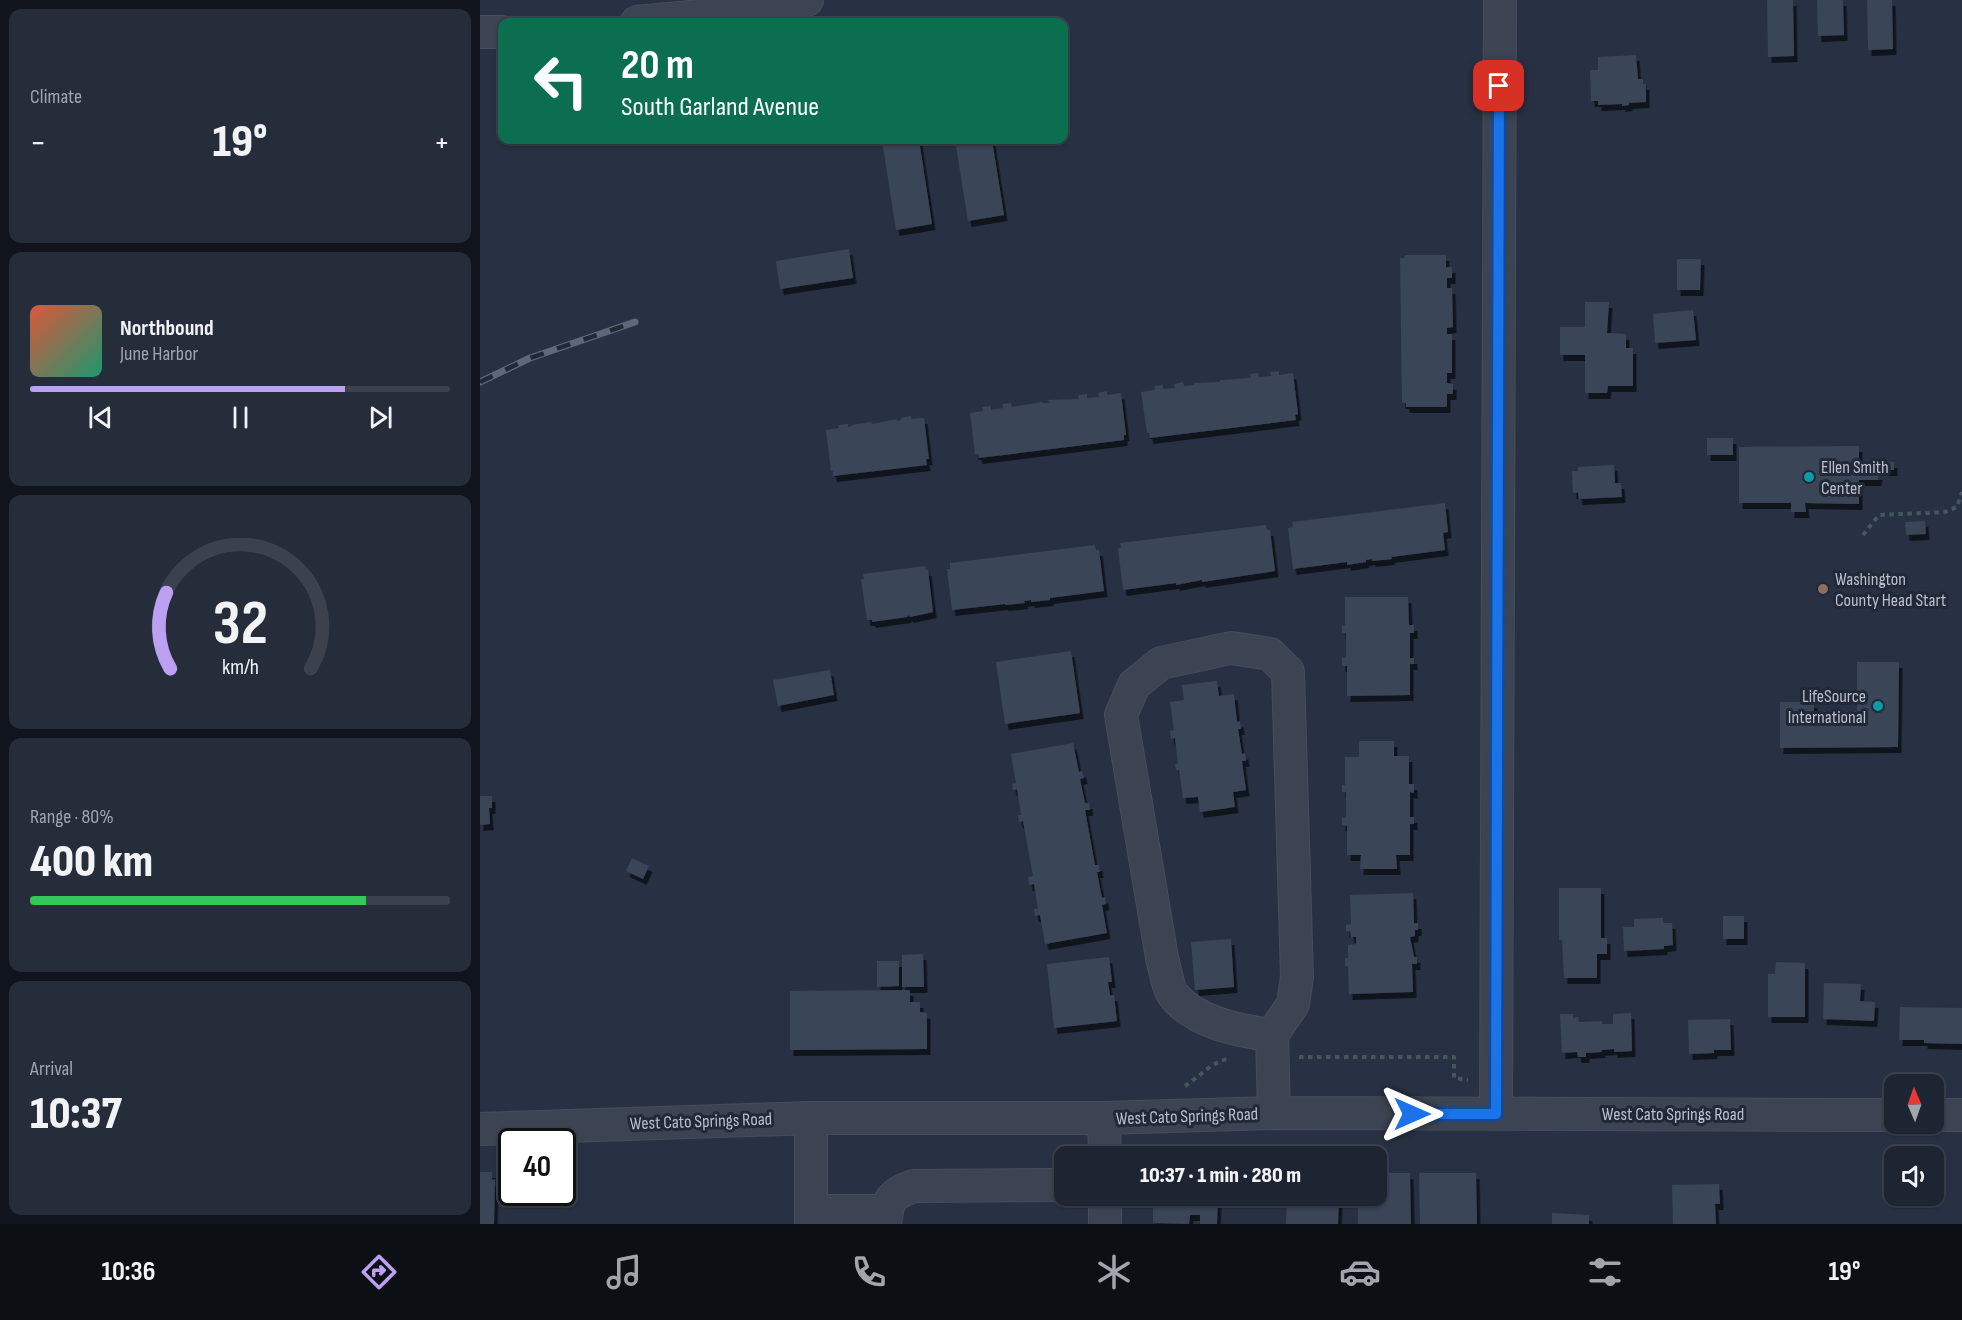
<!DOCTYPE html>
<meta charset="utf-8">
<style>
:root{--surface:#1e2532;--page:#262d3a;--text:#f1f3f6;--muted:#a1a5ac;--line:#3c424d;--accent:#bca0f2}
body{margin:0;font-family:"Sofia Sans Condensed",sans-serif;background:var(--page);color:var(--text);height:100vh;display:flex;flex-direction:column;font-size:22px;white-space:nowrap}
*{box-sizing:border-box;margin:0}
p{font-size:20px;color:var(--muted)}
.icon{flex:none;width:33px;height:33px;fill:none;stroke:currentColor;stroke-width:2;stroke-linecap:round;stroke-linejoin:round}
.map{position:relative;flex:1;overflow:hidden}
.details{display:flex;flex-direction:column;gap:9px;padding:9px;background:#10141c;width:480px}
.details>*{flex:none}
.hud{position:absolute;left:18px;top:18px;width:570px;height:126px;border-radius:12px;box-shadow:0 2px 4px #0004,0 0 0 2px var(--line);background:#0b6e4f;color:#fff;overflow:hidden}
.needle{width:39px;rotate:358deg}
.controls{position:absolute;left:1404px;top:1074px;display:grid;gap:12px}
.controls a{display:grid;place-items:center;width:60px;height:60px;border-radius:12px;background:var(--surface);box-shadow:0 2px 4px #0004,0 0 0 2px var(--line);font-size:30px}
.speed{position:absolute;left:18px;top:1128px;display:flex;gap:12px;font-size:30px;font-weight:700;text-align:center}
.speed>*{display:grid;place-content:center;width:78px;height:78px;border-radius:50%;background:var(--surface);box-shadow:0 2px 4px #0004,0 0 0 2px var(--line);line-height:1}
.speed .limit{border:3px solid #111;border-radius:9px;background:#fff;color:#111}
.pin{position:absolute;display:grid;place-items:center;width:51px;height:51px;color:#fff;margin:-26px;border-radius:12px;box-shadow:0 3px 9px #0006}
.me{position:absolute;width:66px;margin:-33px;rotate:90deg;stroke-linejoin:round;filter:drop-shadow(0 0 4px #0008)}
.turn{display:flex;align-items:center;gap:21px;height:126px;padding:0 24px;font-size:27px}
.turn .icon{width:78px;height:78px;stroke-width:2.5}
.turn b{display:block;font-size:42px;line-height:51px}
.big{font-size:45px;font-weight:800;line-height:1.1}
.details .card{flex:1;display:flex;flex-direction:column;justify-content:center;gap:9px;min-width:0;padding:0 21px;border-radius:12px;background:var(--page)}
.details .dial{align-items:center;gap:0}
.dial svg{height:156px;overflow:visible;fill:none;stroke:var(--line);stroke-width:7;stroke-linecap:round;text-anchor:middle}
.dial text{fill:var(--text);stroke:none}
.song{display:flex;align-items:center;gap:18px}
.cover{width:72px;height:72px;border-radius:9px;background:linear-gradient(135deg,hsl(10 70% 55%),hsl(160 70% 35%))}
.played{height:6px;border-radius:3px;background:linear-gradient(90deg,var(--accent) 75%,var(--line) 75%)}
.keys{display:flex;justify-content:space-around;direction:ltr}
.heat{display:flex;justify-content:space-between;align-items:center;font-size:33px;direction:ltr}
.charge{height:9px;border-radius:4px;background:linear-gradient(90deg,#34c759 80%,var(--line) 0)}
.trip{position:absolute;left:574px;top:1146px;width:333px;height:60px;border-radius:12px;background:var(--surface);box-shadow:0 2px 4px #0004,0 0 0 2px var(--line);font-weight:800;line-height:60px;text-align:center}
.tab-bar{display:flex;height:96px;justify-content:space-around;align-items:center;background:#0c0f14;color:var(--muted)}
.tab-bar .icon{width:42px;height:42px}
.tab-bar .current{color:var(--accent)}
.tab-bar b{font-size:27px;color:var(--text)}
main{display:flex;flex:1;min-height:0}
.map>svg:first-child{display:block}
.building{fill:#3a4559;filter:url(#shadow)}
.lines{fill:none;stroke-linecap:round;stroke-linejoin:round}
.minor-casing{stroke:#464d5c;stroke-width:34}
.path{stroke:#43585c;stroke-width:4;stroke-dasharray:4.5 4.5;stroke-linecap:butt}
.minor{stroke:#3c4453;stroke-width:32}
.rail-casing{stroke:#5f677a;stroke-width:7}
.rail{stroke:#212939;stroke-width:4.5;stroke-dasharray:14;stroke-linecap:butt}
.route-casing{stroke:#114b97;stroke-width:15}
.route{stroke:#1a73e8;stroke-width:10}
.culture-dot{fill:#0f9aa8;stroke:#212939;stroke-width:2}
.education-dot{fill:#8d6e63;stroke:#212939;stroke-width:2}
.labels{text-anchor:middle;stroke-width:6;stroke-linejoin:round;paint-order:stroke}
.poi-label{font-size:18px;fill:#babfcd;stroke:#212939;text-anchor:start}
.street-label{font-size:18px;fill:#babfcd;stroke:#212939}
</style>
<main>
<section class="details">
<div class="card"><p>Climate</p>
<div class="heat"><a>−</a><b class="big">19°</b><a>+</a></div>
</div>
<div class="card">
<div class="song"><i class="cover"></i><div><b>Northbound</b><p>June Harbor</p></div></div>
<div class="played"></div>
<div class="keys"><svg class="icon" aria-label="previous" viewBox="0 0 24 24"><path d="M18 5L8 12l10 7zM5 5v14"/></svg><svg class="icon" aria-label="pause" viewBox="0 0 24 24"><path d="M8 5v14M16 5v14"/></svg><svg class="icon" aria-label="next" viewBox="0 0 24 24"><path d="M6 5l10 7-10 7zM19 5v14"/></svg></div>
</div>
<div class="card dial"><svg viewBox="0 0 100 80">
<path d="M14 69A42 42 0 1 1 86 69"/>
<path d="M14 69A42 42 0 0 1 12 30" stroke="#bca0f2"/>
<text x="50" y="56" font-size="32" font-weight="700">32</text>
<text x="50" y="72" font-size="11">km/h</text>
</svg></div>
<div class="card"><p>Range · 80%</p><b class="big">400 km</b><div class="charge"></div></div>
<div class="card"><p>Arrival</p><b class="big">10:37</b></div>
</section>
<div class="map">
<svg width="1482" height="1224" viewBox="0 0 1482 1224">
<defs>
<filter id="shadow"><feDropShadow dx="3.5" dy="6" stdDeviation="0" flood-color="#0009"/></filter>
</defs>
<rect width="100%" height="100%" fill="#283143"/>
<path class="building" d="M 1287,0 L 1313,0 L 1314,56 L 1288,57 Z
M 1337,0 L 1363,0 L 1364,35 L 1338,36 Z
M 1387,0 L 1412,0 L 1413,49 L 1388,50 Z
M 1156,55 L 1158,79 L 1163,79 L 1163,84 L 1166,84 L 1166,102 L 1149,103 L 1149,105 L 1142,106 L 1142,104 L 1118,105 L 1118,101 L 1111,101 L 1110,70 L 1118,70 L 1118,57 Z
M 402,140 L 439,140 L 452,224 L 416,230 Z
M 475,140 L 512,140 L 524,215 L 488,221 Z
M 369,249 L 373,278 L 300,289 L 296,261 Z
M 925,255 L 966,255 L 966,267 L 972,267 L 972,278 L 967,278 L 967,288 L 972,288 L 973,327 L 967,328 L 967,334 L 972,334 L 972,373 L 967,373 L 967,383 L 973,384 L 973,394 L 967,394 L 967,407 L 926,407 L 926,403 L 922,403 L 920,258 L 924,258 Z
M 1197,259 L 1221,259 L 1220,290 L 1197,290 Z
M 1105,302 L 1129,302 L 1127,333 L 1146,334 L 1146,348 L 1153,348 L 1153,386 L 1128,386 L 1127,393 L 1105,393 L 1105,355 L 1080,355 L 1080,327 L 1105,327 Z
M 1213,310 L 1216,340 L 1175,343 L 1173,314 Z
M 799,371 L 799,375 L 813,373 L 818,414 L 815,415 L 816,420 L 670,438 L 669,433 L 667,433 L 661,392 L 675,390 L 674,386 L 683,385 L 683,389 L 695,388 L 694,384 L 703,382 L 704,386 L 714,385 L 714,383 L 740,382 L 740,380 L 771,378 L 770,374 L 778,373 L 779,377 L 791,376 L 790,372 Z
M 627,391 L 627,395 L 641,393 L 646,435 L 644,435 L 644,440 L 499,458 L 498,454 L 495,454 L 490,413 L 503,411 L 502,407 L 511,406 L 511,410 L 523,408 L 522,404 L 531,403 L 532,407 L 562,402 L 562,403 L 569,403 L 568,400 L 599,399 L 598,395 L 607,394 L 607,398 L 619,397 L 618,393 Z
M 431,416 L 431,419 L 444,418 L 449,459 L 446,459 L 447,465 L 353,476 L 353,471 L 351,471 L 346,430 L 359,428 L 358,425 L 368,424 L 368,427 L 372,426 L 372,425 L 391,422 L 392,424 L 417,419 L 417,421 L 422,420 L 421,418 Z
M 1227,438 L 1253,438 L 1253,455 L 1227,455 Z
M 1379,446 L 1379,461 L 1414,462 L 1414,470 L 1388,470 L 1388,474 L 1399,474 L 1398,480 L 1379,480 L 1379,504 L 1325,503 L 1326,512 L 1311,512 L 1311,503 L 1259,503 L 1259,447 Z
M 1134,465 L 1135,483 L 1141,483 L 1142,497 L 1099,499 L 1098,493 L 1093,493 L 1092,471 L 1098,471 L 1098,467 Z
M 965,503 L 968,532 L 963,533 L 965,550 L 911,557 L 912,559 L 892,561 L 892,559 L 886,560 L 886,562 L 867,565 L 867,562 L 813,569 L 808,528 L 813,527 L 812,522 Z
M 1445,521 L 1446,534 L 1426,535 L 1425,522 Z
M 786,525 L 787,530 L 790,530 L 795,571 L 722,582 L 722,580 L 696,585 L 696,583 L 643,590 L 638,548 L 641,548 L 640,543 Z
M 615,545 L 616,550 L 619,550 L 624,591 L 570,598 L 570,600 L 551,602 L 551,600 L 544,601 L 545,603 L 525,605 L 525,604 L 472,610 L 467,569 L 470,569 L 470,563 Z
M 445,566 L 446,570 L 448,570 L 453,612 L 430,617 L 429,615 L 427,617 L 392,622 L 392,620 L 387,620 L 381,579 L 384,579 L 383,574 Z
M 865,597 L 928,597 L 929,625 L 934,625 L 934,633 L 930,633 L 930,658 L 934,658 L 934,664 L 930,664 L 930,695 L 867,696 L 867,666 L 862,666 L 862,658 L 866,658 L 866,633 L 862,633 L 862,626 L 865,625 Z
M 591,651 L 600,713 L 525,724 L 516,662 Z
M 1377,662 L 1419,662 L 1418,747 L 1300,748 L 1300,702 L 1334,702 L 1334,711 L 1377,711 Z
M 350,670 L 354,695 L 298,706 L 293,680 Z
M 737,681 L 739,696 L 754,694 L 757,722 L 760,721 L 761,729 L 758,729 L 762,754 L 765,753 L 766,761 L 762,761 L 766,790 L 753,792 L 755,807 L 720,812 L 718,797 L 703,798 L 699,770 L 696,770 L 695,764 L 698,764 L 695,738 L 691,739 L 690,731 L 694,730 L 690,702 L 704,700 L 702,685 Z
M 879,741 L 914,741 L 914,756 L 929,756 L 929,784 L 934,784 L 934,793 L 930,792 L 930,817 L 934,817 L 934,824 L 930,824 L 930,855 L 916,855 L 917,869 L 880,869 L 881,855 L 867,855 L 867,826 L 862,825 L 862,818 L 866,818 L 866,792 L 862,792 L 862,785 L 865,785 L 865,757 L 879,757 Z
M 593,743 L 599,772 L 602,771 L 604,778 L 600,779 L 605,803 L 609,803 L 610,810 L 605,810 L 615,865 L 619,865 L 620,872 L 617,872 L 622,898 L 625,897 L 626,904 L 622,905 L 627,933 L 565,944 L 560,915 L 555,916 L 554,909 L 558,909 L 554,884 L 549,885 L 548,877 L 553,876 L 543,821 L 539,822 L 538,815 L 541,815 L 537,789 L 533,790 L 532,784 L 536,783 L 531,754 Z
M 0,796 L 12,796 L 12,808 L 9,808 L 10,824 L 0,825 Z
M 152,858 L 169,866 L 163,879 L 146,871 Z
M 1079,888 L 1121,888 L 1121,938 L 1127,938 L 1127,954 L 1117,954 L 1117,978 L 1084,978 L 1082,940 L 1079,940 Z
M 933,893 L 934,923 L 938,923 L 938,930 L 935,930 L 935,936 L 930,937 L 934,957 L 937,957 L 937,964 L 932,964 L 933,992 L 869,994 L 868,966 L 865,966 L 865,958 L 868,958 L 868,945 L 876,944 L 876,937 L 871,937 L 870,931 L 866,931 L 866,925 L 871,924 L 870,895 Z
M 1243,916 L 1264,916 L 1264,939 L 1243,939 Z
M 1183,918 L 1183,923 L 1192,923 L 1193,945 L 1184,946 L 1184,949 L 1144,951 L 1143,927 L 1154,927 L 1154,919 Z
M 751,939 L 754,987 L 715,990 L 711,942 Z
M 443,954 L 444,987 L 422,987 L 422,955 Z
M 629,957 L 632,982 L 628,982 L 630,995 L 634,995 L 637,1021 L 574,1028 L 567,964 Z
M 397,961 L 419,961 L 419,986 L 397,987 Z
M 1296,962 L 1325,963 L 1325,1017 L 1288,1017 L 1288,974 L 1295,974 Z
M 1344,983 L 1381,984 L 1380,1001 L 1395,1002 L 1394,1021 L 1343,1019 Z
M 430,990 L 430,1002 L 440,1002 L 440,1012 L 447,1013 L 447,1049 L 310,1050 L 310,991 Z
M 1420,1007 L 1482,1008 L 1482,1044 L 1444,1043 L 1444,1040 L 1419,1040 Z
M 1151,1013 L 1152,1051 L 1134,1052 L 1134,1049 L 1122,1050 L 1122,1052 L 1106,1053 L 1106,1057 L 1098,1057 L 1097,1052 L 1082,1053 L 1080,1014 L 1093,1014 L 1093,1018 L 1098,1017 L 1099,1022 L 1122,1021 L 1122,1024 L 1133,1024 L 1133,1014 Z
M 1250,1019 L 1251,1050 L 1234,1050 L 1234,1053 L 1209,1054 L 1208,1020 Z
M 0,1172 L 12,1172 L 12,1180 L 15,1179 L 14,1224 L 0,1224 Z
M 897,1173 L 930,1173 L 931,1224 L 878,1224 L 878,1196 L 897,1196 Z
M 939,1173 L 996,1173 L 997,1224 L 940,1224 Z
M 1239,1184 L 1240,1204 L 1235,1204 L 1236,1224 L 1193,1224 L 1192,1185 Z
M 673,1196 L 710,1196 L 710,1200 L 721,1200 L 721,1196 L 738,1196 L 737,1224 L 720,1224 L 720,1215 L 710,1215 L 709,1224 L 673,1223 Z
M 807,1196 L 859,1196 L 858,1224 L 806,1224 Z
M 1072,1213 L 1109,1215 L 1109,1224 L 1072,1224 Z"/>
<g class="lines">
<defs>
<path id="minor" d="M 157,22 L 231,15 L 327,0
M 0,32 L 22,32
M 792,1035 C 759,1031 717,1023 695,997 C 688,990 685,968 682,958 L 641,715 L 654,685 L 681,663 L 751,648 L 790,654 L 808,672 L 817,977 L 813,1004 L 792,1035 L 794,1113
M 1016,1114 L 1020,0
M 1454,1115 L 1482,1115
M 331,1118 L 331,1224
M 624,1118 L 625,1156
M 0,1129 L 331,1118 L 624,1118 L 794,1113 L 1414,1115
M 625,1196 L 625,1224
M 331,1211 L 407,1211
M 405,1224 C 408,1200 410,1194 434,1186 L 585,1185"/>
</defs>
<use href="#minor" class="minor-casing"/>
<path class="path" d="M 1383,535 L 1399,515 L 1465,512 L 1477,507 L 1482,492
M 819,1057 L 974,1057 L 974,1078 L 988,1080
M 705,1086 C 718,1078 734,1060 749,1059"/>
<use href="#minor" class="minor"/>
<defs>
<path id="rail" d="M 0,382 L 50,358 L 155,322"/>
</defs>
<use href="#rail" class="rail-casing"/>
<use href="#rail" class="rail"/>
</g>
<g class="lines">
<defs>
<path id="route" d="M 932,1114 L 1016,1114 L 1019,86"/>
</defs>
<use href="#route" class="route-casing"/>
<use href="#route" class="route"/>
</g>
<g class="culture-dot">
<circle cx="1329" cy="477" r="6"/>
<circle cx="1398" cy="706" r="6"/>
</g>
<circle class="education-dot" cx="1343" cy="589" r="6"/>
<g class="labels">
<g class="poi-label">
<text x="1341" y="473">Ellen Smith<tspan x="1341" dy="21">Center</tspan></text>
<text x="1355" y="585">Washington<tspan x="1355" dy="21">County Head Start</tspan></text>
<text x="1386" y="702" text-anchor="end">LifeSource<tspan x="1386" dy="21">International</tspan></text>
</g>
<g class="street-label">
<text x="1193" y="1120">West Cato Springs Road</text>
<text transform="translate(707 1116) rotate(-2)" y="6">West Cato Springs Road</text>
<text transform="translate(221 1121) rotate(-2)" y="6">West Cato Springs Road</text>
</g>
</g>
</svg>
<div class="controls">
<a><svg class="needle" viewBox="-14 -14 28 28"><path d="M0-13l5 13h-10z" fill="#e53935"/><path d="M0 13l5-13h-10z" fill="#a1a5ac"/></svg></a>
<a><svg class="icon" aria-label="sound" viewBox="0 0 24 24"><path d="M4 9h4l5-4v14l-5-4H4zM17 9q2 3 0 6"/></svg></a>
</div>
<div class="speed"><div class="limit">40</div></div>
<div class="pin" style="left:1019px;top:86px;background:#d93025"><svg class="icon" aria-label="arrive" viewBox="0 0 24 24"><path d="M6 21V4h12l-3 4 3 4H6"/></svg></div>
<svg class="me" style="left:932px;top:1114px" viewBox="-20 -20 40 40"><path d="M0-17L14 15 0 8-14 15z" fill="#1a73e8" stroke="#fff" stroke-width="4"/></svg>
<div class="trip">10:37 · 1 min · 280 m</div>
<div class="hud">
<div class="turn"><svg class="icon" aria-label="left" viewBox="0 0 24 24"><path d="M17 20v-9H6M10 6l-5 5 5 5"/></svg><div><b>20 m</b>South Garland Avenue</div></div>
</div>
</div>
</main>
<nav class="tab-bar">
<b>10:36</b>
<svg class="icon current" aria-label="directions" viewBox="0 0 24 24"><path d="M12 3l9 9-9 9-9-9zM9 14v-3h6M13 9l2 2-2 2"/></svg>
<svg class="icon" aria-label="music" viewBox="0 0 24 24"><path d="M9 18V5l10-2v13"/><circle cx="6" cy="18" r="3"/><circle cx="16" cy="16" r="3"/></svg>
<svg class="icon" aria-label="phone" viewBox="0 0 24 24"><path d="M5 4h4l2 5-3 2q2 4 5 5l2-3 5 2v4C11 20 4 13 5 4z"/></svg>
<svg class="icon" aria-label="climate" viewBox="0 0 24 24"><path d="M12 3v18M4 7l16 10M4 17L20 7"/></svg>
<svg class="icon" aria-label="car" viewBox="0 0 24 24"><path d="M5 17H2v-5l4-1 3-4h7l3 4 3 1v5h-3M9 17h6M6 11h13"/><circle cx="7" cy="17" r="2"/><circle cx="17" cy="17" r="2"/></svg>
<svg class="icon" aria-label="filters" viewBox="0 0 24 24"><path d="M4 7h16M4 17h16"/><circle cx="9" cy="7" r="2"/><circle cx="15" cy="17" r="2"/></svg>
<b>19°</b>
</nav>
